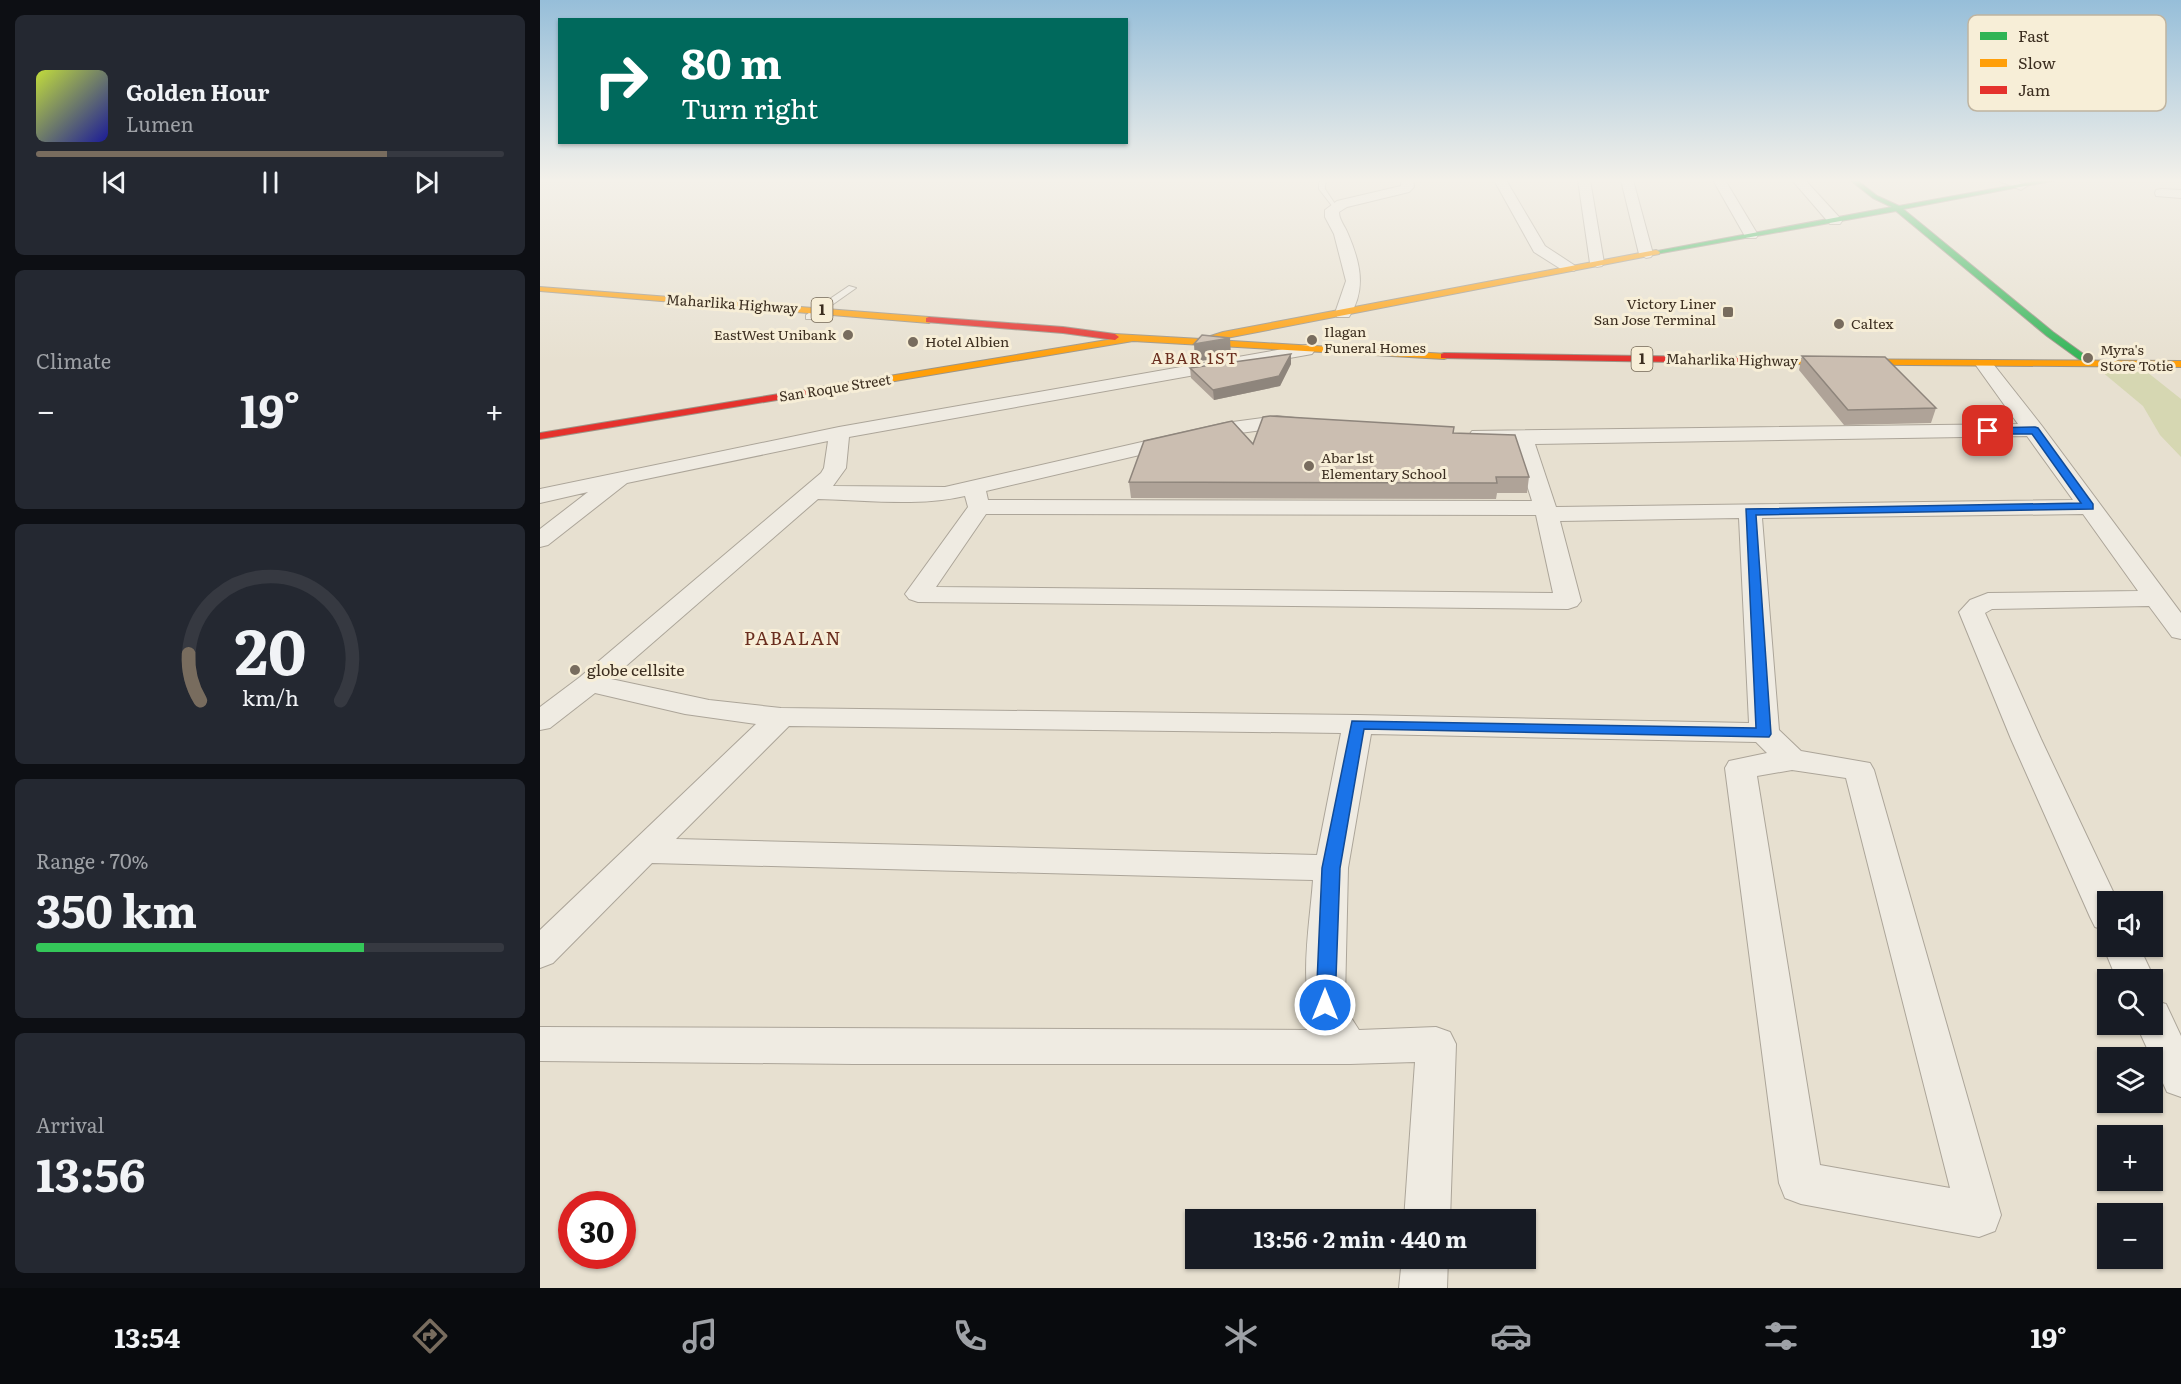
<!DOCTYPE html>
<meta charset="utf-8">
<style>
:root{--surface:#171b24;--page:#242831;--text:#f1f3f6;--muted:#9ea1a6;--line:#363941;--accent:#786c5e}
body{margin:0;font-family:Literata,serif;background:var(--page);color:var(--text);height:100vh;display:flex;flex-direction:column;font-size:22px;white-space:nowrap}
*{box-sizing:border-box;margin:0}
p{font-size:20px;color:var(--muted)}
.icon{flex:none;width:33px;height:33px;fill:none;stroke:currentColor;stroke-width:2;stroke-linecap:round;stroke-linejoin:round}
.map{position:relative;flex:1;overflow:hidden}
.side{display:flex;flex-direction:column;gap:15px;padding:15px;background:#0d0f14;width:540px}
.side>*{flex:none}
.top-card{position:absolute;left:18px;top:18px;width:570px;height:126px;border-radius:0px;box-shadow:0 2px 4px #0004;background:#00695c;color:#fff;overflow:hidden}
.tools{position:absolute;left:1557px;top:891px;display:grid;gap:12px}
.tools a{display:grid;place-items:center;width:66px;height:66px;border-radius:0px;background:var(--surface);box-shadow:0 2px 4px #0004;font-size:30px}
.speed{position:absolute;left:18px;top:1191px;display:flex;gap:12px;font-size:30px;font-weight:700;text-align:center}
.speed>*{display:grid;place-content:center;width:78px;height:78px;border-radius:50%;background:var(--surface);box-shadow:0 2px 4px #0004;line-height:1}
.speed .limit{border:9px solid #d22;background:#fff;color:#111}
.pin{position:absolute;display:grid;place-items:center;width:51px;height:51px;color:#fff;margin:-26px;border-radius:12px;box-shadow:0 3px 9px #0006}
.me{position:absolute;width:66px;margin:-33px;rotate:0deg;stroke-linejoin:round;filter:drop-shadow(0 0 4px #0008)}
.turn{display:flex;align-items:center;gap:21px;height:126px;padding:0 24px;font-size:27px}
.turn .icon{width:78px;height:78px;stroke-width:2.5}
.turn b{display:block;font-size:42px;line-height:51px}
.big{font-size:45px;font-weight:700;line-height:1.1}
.side .tile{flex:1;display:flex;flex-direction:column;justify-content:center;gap:9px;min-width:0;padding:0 21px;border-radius:9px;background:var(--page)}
.side .dial{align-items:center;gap:0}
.dial svg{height:156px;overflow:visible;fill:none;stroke:var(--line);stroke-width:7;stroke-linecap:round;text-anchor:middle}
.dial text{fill:var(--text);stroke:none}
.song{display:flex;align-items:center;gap:18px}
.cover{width:72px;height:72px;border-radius:9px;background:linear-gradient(135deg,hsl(70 70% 55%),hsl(240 70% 35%))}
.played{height:6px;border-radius:3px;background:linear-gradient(90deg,var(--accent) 75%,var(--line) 75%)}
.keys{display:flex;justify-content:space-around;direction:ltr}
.heat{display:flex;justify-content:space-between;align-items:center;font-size:33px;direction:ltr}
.charge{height:9px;border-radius:4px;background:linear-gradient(90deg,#34c759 70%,var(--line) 0)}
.trip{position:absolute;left:645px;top:1209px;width:351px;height:60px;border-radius:0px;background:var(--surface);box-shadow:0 2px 4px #0004;font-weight:700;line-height:60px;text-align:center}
.tab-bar{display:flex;height:96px;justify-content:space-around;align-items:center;background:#090b0e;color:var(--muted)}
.tab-bar .icon{width:42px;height:42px}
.tab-bar .selected{color:var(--accent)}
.tab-bar b{font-size:27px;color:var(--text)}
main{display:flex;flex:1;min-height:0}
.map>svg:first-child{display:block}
.green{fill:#d6d7b2}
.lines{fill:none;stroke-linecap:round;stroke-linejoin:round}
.lane-casing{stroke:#aca599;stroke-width:2}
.street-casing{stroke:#aca599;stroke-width:2}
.fast-casing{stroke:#9c9588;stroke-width:2}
.slow-casing{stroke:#9c9588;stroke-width:2}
.jam-casing{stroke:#9c9588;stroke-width:2}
.lane{fill:#efebe2;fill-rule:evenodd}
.street{fill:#efebe2;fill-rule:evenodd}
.fast{fill:#30b455;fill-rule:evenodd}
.slow{fill:#ff9f0a;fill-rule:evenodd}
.jam{fill:#e5322d;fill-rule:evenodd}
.wall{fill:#afa398}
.shaded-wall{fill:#8e857c}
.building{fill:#cbbeb1;stroke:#8e857c;stroke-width:1.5}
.route{fill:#1a73e8;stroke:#114b97;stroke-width:1.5}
.poi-dot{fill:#786c5e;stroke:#f7eed7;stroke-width:2}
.labels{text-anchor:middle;stroke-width:6;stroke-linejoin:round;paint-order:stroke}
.far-street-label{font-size:14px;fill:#3c2e20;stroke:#f7eed7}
.far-poi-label{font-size:14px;fill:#3c2e20;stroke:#f7eed7;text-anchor:start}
.shield{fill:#f7eed7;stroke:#746857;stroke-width:1.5}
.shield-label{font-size:15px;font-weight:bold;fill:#3c2e20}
.far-quarter-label{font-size:16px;letter-spacing:1.5px;fill:#6a2e1e;stroke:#f7eed7}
.poi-label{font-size:16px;fill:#3c2e20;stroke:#f7eed7;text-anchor:start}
.neighbourhood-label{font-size:18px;letter-spacing:1.5px;fill:#6a2e1e;stroke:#f7eed7}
.key{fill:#f7eed7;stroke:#bfb4a0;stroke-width:1.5}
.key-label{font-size:16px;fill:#3c2e20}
</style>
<main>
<section class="side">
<div class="tile">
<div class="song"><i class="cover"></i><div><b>Golden Hour</b><p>Lumen</p></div></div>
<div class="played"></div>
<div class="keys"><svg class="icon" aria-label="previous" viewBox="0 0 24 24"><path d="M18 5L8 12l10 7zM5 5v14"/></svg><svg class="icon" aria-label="pause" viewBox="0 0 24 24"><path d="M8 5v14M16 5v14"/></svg><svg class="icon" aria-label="next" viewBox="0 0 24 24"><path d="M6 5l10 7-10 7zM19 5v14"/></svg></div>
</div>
<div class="tile"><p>Climate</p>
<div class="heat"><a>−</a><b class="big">19°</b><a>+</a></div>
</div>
<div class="tile dial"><svg viewBox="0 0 100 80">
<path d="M14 69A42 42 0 1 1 86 69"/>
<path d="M14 69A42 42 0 0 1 8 45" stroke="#786c5e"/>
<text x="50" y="56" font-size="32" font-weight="700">20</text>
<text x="50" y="72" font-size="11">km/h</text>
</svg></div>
<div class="tile"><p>Range · 70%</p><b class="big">350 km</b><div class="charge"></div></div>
<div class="tile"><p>Arrival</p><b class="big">13:56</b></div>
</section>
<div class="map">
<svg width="1641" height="1288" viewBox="0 0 1641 1288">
<rect width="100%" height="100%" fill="#e7e0d0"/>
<path class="green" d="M 1561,371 L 1607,372 L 1641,399 L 1641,457 L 1620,435 L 1603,406 Z"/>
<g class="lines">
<defs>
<path id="lane" d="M 782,180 L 789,180 L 785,184 L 785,189 L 797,207 L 793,207 L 779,189 L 779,183 Z
M 309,286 L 316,288 L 272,319 L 266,319 L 266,315 Z"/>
<path id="street" d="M 861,180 L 873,180 L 874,187 L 869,192 L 807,207 L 799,212 C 799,220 805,226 808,234 C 820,262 827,289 809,317 L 797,317 L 795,313 L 806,281 L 794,234 L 785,217 L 785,210 L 797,201 L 861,186 Z
M 954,180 L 966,180 L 1005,246 L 1034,265 L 1037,268 L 1034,271 L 1024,271 L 994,252 Z
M 1038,180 L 1050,180 L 1064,263 L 1062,266 L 1057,267 L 1050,263 Z
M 1081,180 L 1093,180 L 1113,254 L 1111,257 L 1106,258 L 1099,254 Z
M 1173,180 L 1185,180 L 1218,235 L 1216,238 L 1206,238 Z
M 1252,180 L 1265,180 L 1300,218 L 1302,221 L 1300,224 L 1290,224 Z
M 1457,180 L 1476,180 L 1487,186 L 1481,190 Z
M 1621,189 L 1641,190 L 1641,198 L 1616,196 L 1615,193 L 1616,190 Z
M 766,345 L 772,346 L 775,350 L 772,354 L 309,437 L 306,468 L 293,486 L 405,487 L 685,423 L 737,416 L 764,419 L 767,423 L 764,427 L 737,428 L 685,435 L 446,491 L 448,500 L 992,501 L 974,444 L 932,439 L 929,435 L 932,431 L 1478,424 L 1435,364 L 1438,360 L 1450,360 L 1502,426 L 1641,613 L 1641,639 L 1632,637 L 1609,606 L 1452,609 L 1445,613 L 1501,739 L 1578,902 L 1568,902 L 1568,931 L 1555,927 L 1550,917 L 1471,739 L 1419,612 L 1430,600 L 1448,593 L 1598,591 L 1543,514 L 1222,518 L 1239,730 L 1261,751 L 1330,763 L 1334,770 L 1461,1215 L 1455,1231 L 1439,1237 L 1261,1204 L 1245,1198 L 1239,1183 L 1185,768 L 1189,761 L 1227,753 L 1216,742 L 831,734 L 808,868 L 805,998 L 810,1016 L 819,1030 L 896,1027 L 910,1032 L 916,1044 L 910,1220 L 864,1220 L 875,1062 L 810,1064 L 314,1064 L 0,1061 L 0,1027 L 777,1030 C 757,989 770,925 773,880 L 112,863 L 13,963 L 0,968 L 0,930 L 216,724 L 145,714 L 55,693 L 10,728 L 0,730 L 0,707 L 40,677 L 281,473 L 284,468 L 288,441 L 87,483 L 8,545 L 0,547 L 0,529 L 48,492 L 0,503 L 0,489 L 299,427 ZM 1487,436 L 1533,500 L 1016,507 L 995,444 ZM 425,496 L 428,507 L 365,594 L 369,599 L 378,602 L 1028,609 L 1037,606 L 1041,601 L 1020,521 L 1199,518 L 1209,723 L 818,715 L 241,708 L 169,700 L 71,679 L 278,499 C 326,500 378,507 425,496 ZM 446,514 L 996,515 L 1013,593 L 396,587 ZM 249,726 L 801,733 L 777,855 L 136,839 ZM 1252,770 L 1306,778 L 1410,1188 L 1280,1165 L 1217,776 Z
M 1568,937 L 1568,946 L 1599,946 L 1615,980 L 1612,985 L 1612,980 L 1577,980 L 1563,946 Z
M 1612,1000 L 1626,1004 L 1641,1036 L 1641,1097 L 1627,1092 L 1596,1024 L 1612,1024 Z
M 862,1258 L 908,1258 L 907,1288 L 859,1288 Z"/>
<path id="fast" d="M 1310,180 L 1317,180 L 1337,196 L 1359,206 L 1502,180 L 1517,180 L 1363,209 L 1513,332 L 1553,361 L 1553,365 L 1547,365 L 1507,336 L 1356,211 L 1116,254 L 1112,252 L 1352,207 L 1333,198 Z"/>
<path id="slow" d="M 1116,250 L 1120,252 L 1119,254 L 676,340 L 907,354 L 907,358 L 904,359 L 593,341 L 337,384 L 332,381 L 337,378 L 573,339 L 571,337 L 575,334 L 661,339 L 683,332 Z
M 0,287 L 389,317 L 393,320 L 389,323 L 0,291 Z
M 1245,359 L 1641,361 L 1641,367 L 1248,364 L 1245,363 Z"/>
<path id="jam" d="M 389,317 L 523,327 L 575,334 L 579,337 L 575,340 L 523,333 L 386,322 L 386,318 Z
M 904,353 L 1248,358 L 1253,361 L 1248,364 L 901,358 L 901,354 Z
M 337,378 L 340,379 L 340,383 L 0,439 L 0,433 Z"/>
</defs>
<use href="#lane" class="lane-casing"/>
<use href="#street" class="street-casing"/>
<use href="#fast" class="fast-casing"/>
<use href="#slow" class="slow-casing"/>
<use href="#jam" class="jam-casing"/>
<use href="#lane" class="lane"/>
<use href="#street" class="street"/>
<use href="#fast" class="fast"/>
<use href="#slow" class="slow"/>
<use href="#jam" class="jam"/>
</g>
<path class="wall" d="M 751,354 L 751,364 L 740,386 L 674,400 L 651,378 L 650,368 Z
M 1262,356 L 1396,408 L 1391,423 L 1304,425 L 1259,370 Z
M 914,433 L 989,477 L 987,493 L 957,493 L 956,499 L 591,498 L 589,482 L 713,444 Z"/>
<path class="shaded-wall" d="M 690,338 L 691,356 L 655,362 L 654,344 Z
M 751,354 L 751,364 L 740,386 L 674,400 L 673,390 Z"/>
<path class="building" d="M 662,335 L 690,338 L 654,344 Z
M 751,354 L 739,376 L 673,390 L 650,368 Z
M 1262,356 L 1345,357 L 1396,408 L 1308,410 Z
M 730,416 L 914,427 L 913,433 L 975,435 L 989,477 L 956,477 L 957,483 L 589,482 L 604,441 L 692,421 L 713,444 L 723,417 Z"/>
<linearGradient id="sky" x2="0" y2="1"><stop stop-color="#96bed9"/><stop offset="0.5" stop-color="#f4f1ea"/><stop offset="1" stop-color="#f4f1ea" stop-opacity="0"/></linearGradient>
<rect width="1641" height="361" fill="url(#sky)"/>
<path class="route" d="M 1495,427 L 1498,428 L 1553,504 L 1553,509 L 1216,515 L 1231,734 L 1229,737 L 824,729 L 800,868 L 795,1005 L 792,1010 L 785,1013 L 779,1010 L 776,1005 L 782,868 L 812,721 L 1216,728 L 1206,509 L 1541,503 L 1492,434 L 1448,434 L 1443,431 L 1448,428 Z"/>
<g class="poi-dot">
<rect x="1182" y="306" width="12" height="12" rx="3"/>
<circle cx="1299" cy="324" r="6"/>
<circle cx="308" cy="335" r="6"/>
<circle cx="772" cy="340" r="6"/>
<circle cx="373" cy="342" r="6"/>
<circle cx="1548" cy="358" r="6"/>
<circle cx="769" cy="466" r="6"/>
<circle cx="35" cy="670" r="6"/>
</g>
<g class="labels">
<g class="far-street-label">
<text transform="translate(192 304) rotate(4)" y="5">Maharlika Highway</text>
<text transform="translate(1192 360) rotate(1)" y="5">Maharlika Highway</text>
<text transform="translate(295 388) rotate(-9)" y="5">San Roque Street</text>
</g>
<g class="far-poi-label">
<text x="1176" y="309" text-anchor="end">Victory Liner<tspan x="1176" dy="16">San Jose Terminal</tspan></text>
<text x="1311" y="329">Caltex</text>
<text x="784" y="337">Ilagan<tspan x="784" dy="16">Funeral Homes</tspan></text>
<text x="296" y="340" text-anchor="end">EastWest Unibank</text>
<text x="385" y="347">Hotel Albien</text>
<text x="1560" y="355">Myra's<tspan x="1560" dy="16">Store Totie</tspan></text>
<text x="781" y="463">Abar 1st<tspan x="781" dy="16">Elementary School</tspan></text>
</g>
<g class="shield">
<rect x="271.5" y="298" width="21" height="24" rx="4.5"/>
<rect x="1091.5" y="347" width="21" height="24" rx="4.5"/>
</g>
<g class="shield-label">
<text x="282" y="315">1</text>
<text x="1102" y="364">1</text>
</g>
<g class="far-quarter-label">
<text x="655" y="364">ABAR 1ST</text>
</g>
<g class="poi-label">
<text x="47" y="676">globe cellsite</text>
</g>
<g class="neighbourhood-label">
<text x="253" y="645">PABALAN</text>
</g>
</g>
<rect x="1428" y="15" width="198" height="96" rx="9" class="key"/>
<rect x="1440" y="32" width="27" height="8" fill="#30b455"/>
<rect x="1440" y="59" width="27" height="8" fill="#ff9f0a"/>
<rect x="1440" y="86" width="27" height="8" fill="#e5322d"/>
<g class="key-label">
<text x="1478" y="42">Fast</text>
<text x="1478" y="69">Slow</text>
<text x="1478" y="96">Jam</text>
</g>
</svg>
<div class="tools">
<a><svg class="icon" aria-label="sound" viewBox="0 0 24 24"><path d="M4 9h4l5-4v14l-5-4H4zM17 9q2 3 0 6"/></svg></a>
<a><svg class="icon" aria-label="search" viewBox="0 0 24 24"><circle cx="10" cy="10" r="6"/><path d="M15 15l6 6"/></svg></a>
<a><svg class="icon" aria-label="layers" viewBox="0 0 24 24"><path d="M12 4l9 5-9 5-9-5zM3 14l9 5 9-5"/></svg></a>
<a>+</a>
<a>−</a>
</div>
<div class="speed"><div class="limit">30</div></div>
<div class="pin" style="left:1448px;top:431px;background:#d93025"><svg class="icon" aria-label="arrive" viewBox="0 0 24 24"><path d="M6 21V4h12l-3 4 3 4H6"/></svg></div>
<svg class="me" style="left:785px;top:1005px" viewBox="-20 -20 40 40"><circle r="17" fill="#1a73e8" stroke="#fff" stroke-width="3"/><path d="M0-11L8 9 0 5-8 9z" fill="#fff"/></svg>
<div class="trip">13:56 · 2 min · 440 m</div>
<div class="top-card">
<div class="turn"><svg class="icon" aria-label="right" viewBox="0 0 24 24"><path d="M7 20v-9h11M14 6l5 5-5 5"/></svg><div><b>80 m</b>Turn right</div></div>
</div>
</div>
</main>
<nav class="tab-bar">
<b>13:54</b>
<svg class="icon selected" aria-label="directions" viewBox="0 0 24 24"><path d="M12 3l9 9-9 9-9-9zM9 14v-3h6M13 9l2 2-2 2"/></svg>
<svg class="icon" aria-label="music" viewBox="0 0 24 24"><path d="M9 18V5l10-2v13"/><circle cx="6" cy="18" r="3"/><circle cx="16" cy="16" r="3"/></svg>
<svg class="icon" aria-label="phone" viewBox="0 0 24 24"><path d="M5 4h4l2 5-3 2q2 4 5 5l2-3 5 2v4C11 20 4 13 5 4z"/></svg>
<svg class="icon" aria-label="climate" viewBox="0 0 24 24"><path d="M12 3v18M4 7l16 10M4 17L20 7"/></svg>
<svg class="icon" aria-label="car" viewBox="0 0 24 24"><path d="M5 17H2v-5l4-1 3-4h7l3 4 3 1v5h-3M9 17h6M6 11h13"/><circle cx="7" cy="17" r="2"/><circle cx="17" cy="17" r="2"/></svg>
<svg class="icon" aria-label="filters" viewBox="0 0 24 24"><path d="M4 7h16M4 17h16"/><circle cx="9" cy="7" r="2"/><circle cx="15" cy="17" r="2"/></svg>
<b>19°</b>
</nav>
